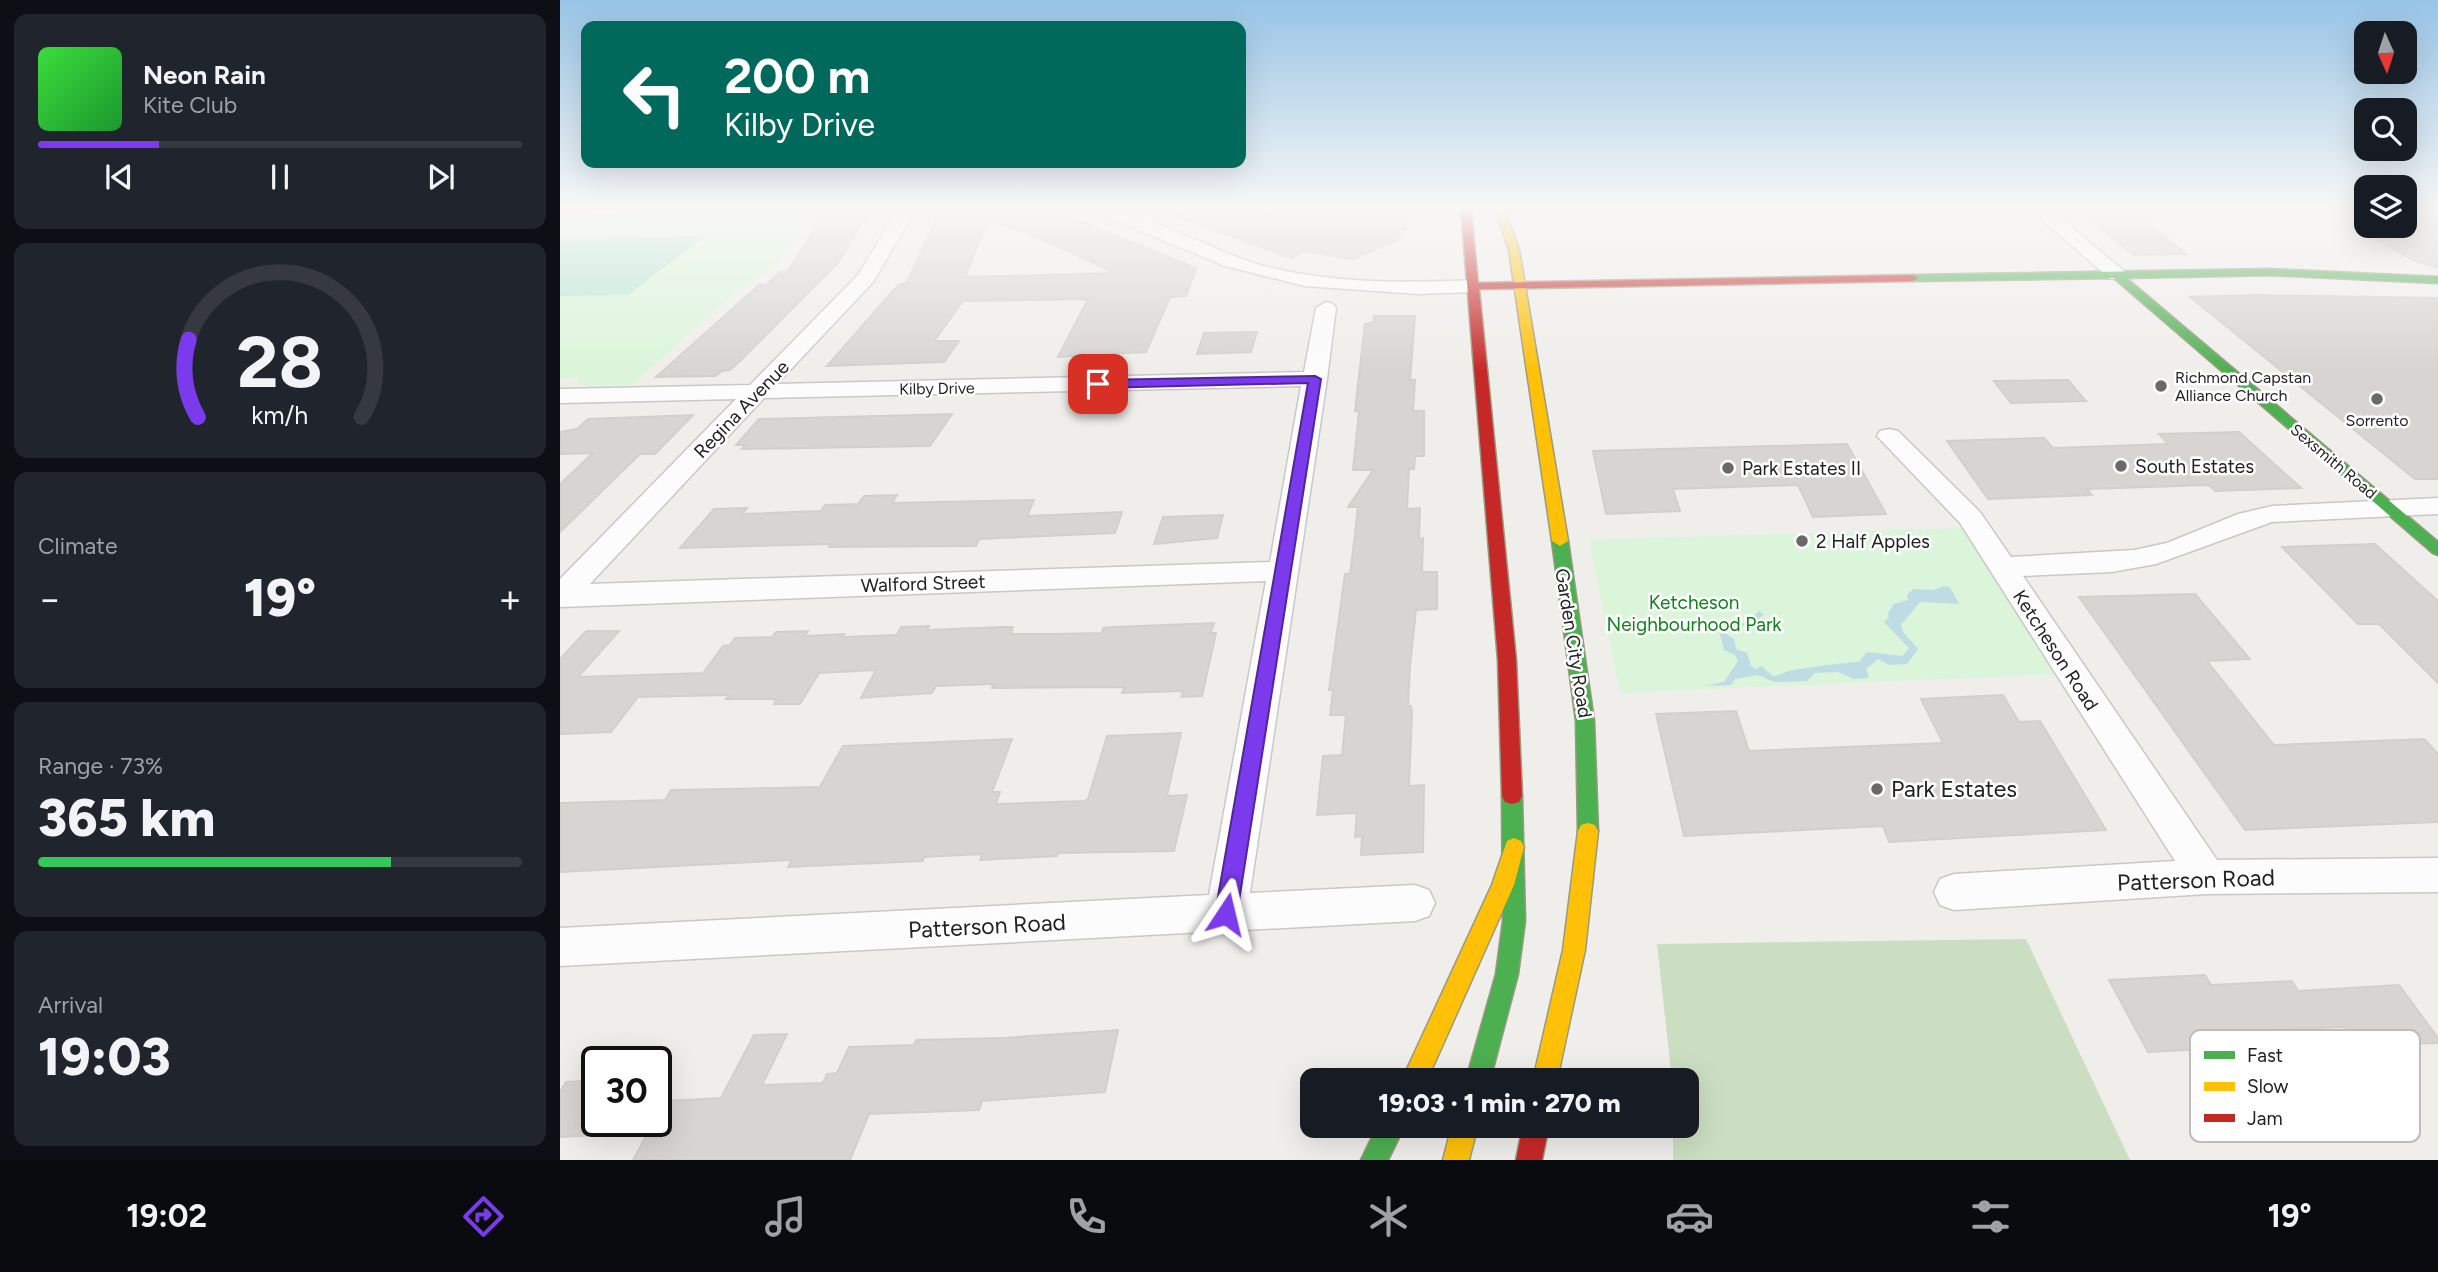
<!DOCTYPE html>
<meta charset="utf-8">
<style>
:root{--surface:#171b24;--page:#20242c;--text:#f1f3f6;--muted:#9ea1a6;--line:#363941;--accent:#7c3aed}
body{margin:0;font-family:Figtree,sans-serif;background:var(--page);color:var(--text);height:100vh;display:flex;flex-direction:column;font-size:26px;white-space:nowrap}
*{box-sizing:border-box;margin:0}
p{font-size:23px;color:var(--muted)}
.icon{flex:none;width:38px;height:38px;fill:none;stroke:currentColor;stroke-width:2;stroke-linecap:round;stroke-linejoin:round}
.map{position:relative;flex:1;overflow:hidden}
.drawer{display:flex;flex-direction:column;gap:14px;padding:14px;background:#0d0f14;width:560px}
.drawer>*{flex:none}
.top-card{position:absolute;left:21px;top:21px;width:665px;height:147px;border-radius:14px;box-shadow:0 7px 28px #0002;background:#00695c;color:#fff;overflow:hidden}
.needle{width:46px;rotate:177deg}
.controls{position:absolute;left:1794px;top:21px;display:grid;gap:14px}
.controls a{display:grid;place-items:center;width:63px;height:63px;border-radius:14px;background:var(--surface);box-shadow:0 7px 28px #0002;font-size:35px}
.speed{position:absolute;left:21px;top:1046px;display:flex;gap:14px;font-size:35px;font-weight:700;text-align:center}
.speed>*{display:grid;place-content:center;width:91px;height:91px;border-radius:50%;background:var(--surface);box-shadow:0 7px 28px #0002;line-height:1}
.speed .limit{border:4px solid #111;border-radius:10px;background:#fff;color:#111}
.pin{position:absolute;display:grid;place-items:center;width:60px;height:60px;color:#fff;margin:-30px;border-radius:14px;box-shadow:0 4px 10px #0006}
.me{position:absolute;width:77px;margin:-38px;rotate:10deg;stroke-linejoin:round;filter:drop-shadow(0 0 5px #0008)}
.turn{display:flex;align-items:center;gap:24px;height:147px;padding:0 28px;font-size:32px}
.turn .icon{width:91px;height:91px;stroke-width:2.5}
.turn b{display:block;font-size:49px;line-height:60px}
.big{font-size:52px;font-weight:800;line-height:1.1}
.drawer .tile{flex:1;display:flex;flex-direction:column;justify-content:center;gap:10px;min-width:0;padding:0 24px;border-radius:14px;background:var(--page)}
.drawer .dial{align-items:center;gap:0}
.dial svg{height:182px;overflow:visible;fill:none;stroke:var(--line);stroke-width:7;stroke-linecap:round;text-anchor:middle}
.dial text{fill:var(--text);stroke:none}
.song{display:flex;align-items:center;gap:21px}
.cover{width:84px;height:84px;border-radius:10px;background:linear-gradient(135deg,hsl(120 70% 55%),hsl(130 70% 35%))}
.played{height:7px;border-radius:4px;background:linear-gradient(90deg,var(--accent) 25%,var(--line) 25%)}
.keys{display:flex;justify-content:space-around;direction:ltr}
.heat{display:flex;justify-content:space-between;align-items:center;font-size:38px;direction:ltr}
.charge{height:10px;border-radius:5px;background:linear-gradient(90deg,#34c759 73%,var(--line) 0)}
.trip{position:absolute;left:740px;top:1068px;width:399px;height:70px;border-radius:14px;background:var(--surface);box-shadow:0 7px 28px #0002;font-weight:800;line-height:70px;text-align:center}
.dock{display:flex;height:112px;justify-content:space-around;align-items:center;background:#090b0e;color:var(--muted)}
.dock .icon{width:49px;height:49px}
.dock .on{color:var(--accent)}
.dock b{font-size:32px;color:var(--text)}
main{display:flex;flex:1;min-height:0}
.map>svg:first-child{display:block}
.forest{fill:#cbdec1}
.park{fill:#daf5da}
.pitch{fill:#b7e6d2}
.water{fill:#bfdbe3}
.building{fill:#d7d4d2;stroke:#d3d0cc;stroke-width:2}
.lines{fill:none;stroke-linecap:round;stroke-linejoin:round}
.street-casing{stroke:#c9c8c7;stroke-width:3}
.fast-casing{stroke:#999a82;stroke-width:3}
.slow-casing{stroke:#999a82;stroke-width:3}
.jam-casing{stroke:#999a82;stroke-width:3}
.street{fill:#fdfcfc;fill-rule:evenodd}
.fast{fill:#4caf50;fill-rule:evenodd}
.slow{fill:#ffc107;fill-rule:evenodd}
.jam{fill:#c62828;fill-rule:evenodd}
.route{fill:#7c3aed;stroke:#51269a;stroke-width:2}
.poi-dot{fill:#6a6968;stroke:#fff;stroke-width:2.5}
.labels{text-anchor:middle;stroke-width:5;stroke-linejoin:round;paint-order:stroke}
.far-poi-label{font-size:16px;fill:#222;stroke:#fff;text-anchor:start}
.far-street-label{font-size:16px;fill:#222;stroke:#fff}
.street-label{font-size:19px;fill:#222;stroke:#fff}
.poi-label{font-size:19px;fill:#222;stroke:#fff;text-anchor:start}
.park-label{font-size:19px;fill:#0c8416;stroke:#fff}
.near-poi-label{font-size:23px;fill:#222;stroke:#fff;text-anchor:start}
.near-street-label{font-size:23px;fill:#222;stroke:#fff}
.key{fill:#fff;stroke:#bdbdbd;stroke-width:2}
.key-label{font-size:19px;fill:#222}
</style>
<main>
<section class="drawer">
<div class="tile">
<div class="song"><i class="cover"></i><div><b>Neon Rain</b><p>Kite Club</p></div></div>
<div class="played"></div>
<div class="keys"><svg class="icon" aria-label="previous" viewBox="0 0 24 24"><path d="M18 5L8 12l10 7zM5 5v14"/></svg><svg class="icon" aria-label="pause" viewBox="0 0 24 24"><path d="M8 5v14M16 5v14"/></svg><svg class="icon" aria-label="next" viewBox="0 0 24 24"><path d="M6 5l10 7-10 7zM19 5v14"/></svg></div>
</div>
<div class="tile dial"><svg viewBox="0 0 100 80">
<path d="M14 69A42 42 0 1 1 86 69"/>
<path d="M14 69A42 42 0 0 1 10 35" stroke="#7c3aed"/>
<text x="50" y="56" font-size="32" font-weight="700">28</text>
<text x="50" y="72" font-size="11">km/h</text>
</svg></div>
<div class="tile"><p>Climate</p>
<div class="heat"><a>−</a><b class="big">19°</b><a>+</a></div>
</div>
<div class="tile"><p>Range · 73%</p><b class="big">365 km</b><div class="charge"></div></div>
<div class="tile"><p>Arrival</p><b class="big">19:03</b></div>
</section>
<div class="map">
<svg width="1878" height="1160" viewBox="0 0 1878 1160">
<rect width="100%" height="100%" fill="#f0eeeb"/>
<path class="forest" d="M 1466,939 L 1570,1160 L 1113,1160 L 1113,1125 L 1127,1125 L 1127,1080 L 1112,1080 L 1097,944 Z"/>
<path class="park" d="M 111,209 L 249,209 L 225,257 L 210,271 L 185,285 L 71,385 L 23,386 L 16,378 L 0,379 L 0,216 Z
M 1403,528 L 1497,674 L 1060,693 L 1029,540 Z"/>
<path class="pitch" d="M 145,236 L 68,295 L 0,296 L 0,239 Z"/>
<path class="water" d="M 1383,586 L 1390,587 L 1399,604 L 1360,602 L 1341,625 L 1343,632 L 1358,649 L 1347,664 L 1329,665 L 1318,659 L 1306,669 L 1309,678 L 1294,679 L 1278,672 L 1255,673 L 1247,681 L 1214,682 L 1198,675 L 1175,679 L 1171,685 L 1145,686 L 1164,682 L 1178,661 L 1175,655 L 1164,650 L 1160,634 L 1169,624 L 1189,623 L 1198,611 L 1204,614 L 1192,625 L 1174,626 L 1166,634 L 1174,639 L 1176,649 L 1187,653 L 1191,666 L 1197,669 L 1201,666 L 1213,676 C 1221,675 1222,673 1229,671 C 1234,669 1295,661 1299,662 L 1307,652 L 1343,656 L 1349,648 L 1324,622 L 1329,617 L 1328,613 L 1334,604 L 1348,600 L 1347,595 L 1353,589 L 1374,590 Z"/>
<path class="building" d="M 268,209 L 311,209 L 278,263 L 182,359 L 170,370 L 162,371 L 156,376 L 96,377 L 199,285 L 206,285 L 220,272 L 227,272 Z
M 381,209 L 428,209 L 421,225 L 427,223 L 405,277 L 555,273 L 467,233 L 430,221 L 462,209 L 481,209 L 510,217 L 636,268 L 626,296 L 610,297 L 586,352 L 498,357 L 528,299 L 409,301 L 403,301 L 374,341 L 399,341 L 384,362 L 267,366 L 338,285 L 347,282 Z
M 609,209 L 846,209 L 846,229 L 840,229 L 839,239 L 794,259 L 744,251 L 731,258 L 608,213 Z
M 1516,209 L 1572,209 L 1626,254 L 1574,255 Z
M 1844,209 L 1878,209 L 1878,268 L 1853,260 L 1802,231 L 1844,230 Z
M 1694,295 L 1878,298 L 1878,479 L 1855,479 L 1630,297 Z
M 814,316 L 855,316 L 850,380 L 855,380 L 853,411 L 864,411 L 864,456 L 855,456 L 854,469 L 849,469 L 847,509 L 860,508 L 859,539 L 863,538 L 862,572 L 877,572 L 877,609 L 856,610 L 850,666 L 848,706 L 851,706 L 852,713 L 849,786 L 864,785 L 863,852 L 801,855 L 802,836 L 795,837 L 797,813 L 757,815 L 763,756 L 782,755 L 786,715 L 770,715 L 773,690 L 769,690 L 785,574 L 790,574 L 794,543 L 798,507 L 788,507 L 813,470 L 793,470 L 799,411 L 795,411 L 805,324 L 813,322 Z
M 697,332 L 691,352 L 637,354 L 644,333 Z
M 1508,380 L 1526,401 L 1451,403 L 1434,381 Z
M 392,414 L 370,446 L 182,449 L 186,445 L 176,445 L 199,419 Z
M 133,415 L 95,454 L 80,454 L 0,532 L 0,484 L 33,453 L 0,454 L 0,432 L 17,429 L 28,419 Z
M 1679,432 L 1741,488 L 1655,491 L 1649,485 L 1527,489 L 1532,495 L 1428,499 L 1387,441 L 1484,438 L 1493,448 L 1608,444 L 1599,434 Z
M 1287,444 L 1326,514 L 1253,517 L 1238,485 L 1113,489 L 1120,511 L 1046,514 L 1033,451 Z
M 337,495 L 332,503 L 474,500 L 467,516 L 562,512 L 555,533 L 419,539 L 416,546 L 269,547 L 271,544 L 120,548 L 154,509 L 187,508 L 182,514 L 261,511 L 265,505 L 298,504 L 304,496 Z
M 663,515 L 657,538 L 594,544 L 603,517 Z
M 1815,544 L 1878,601 L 1878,683 L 1819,624 L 1798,624 L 1722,547 Z
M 1635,594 L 1690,659 L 1647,661 L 1714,745 L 1864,739 L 1878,754 L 1878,822 L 1685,830 L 1519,597 Z
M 654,623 L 651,633 L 656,633 L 642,696 L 621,697 L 623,691 L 562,693 L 565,687 L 432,688 L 434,684 L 376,686 L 372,693 L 301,698 L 316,670 L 259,673 L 240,704 L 214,704 L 217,700 L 210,699 L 166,699 L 170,695 L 78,697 L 51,732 L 0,734 L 0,659 L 26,631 L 59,631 L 18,677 L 143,673 L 163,646 L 170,645 L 175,638 L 212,637 L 216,632 L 248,631 L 245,636 L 284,634 L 282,637 L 337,635 L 341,627 L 369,626 L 367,630 L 441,627 L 453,627 L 451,634 L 494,634 L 542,633 L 543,628 L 553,627 Z
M 1443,695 L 1459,722 L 1480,721 L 1546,830 L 1329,842 L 1323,826 L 1124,836 L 1096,714 L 1176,711 L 1189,751 L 1383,743 L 1361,699 Z
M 621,733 L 607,796 L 627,795 L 614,851 L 498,853 L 497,856 L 420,860 L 422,854 L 364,857 L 363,861 L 228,867 L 232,860 L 0,872 L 0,803 L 105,800 L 111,790 L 260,787 L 283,746 L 452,739 L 432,792 L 440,792 L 436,804 L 525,801 L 528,799 L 547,736 Z
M 1645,975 L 1651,985 L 1732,981 L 1738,991 L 1839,985 L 1878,1038 L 1878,1043 L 1798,1046 L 1785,1027 L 1679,1031 L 1689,1047 L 1588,1052 L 1549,980 Z
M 558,1030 L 545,1092 L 422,1101 L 419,1110 L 309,1114 L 290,1160 L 73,1160 L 105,1101 L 161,1098 L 194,1035 L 227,1034 L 202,1085 L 263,1083 L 267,1074 L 277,1073 L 289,1047 L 354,1045 L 356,1040 L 443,1038 Z
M 37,1080 L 37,1135 L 0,1137 L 0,1092 L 6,1082 Z"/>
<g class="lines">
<defs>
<path id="street" d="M 0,209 L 69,209 L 60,214 L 0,216 Z
M 338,209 L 356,209 L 313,282 L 217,384 L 744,372 L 756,308 L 766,302 L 773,304 L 776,308 L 767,379 L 690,893 L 855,885 L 869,890 L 875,903 L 869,916 L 855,921 L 0,966 L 0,928 L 649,895 L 706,581 L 0,607 L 0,579 L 176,399 L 0,403 L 0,389 L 190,385 L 298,275 ZM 741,386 L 710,562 L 30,584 L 204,398 Z
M 528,209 C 579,207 649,250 700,265 C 769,284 842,283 913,280 L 923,286 L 913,292 L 858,294 L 745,286 L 665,266 Z
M 1470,209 L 1489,209 L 1564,271 L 1567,275 L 1564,279 L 1550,279 Z
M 1329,429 L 1338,431 L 1420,512 L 1451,557 L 1574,550 L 1607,543 L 1678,514 L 1712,506 L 1878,498 L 1878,514 L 1712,522 L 1596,564 L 1552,572 L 1463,576 L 1657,860 L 1878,858 L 1878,892 L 1647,894 L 1394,910 L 1380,905 L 1374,892 L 1380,879 L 1394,874 L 1615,861 L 1400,523 L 1317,436 L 1320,431 Z"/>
<path id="fast" d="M 1709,269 L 1878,277 L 1878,283 L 1709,275 L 1566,278 L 1878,542 L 1878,555 L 1873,553 L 1554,278 L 1353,281 L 1348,278 L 1353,275 Z
M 1000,536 L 1008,541 L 1034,721 L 1038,831 L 1035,837 L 1028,839 L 1021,837 L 1018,831 L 1016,721 L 992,541 Z
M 952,788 L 959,790 L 962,796 L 965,921 L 958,974 L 930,1080 L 906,1080 L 936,974 L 943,921 L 942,796 L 945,790 Z
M 818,1125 L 845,1125 L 828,1160 L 801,1160 Z"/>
<path id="slow" d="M 935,209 L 944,209 L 959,250 L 1008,541 L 1000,546 L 992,541 L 949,250 Z
M 1028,823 L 1035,825 L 1038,831 L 1025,950 L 997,1080 L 973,1080 L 1003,950 L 1018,831 L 1021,825 Z
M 954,838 L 961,841 L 964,847 L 954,885 L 867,1080 L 842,1080 L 932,885 L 947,841 Z
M 892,1125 L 918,1125 L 909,1160 L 883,1160 Z"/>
<path id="jam" d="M 901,209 L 911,209 L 918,283 L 1353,275 L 1358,278 L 1353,281 L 919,289 L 956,660 L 962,796 L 959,802 L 952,804 L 945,802 L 942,796 L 938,660 Z
M 963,1125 L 989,1125 L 982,1160 L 956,1160 Z"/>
</defs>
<use href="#street" class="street-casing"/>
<use href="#fast" class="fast-casing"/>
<use href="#slow" class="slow-casing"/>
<use href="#jam" class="jam-casing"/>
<use href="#street" class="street"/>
<use href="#fast" class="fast"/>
<use href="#slow" class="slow"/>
<use href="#jam" class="jam"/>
</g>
<linearGradient id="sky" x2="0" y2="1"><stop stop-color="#97c4e6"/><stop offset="0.56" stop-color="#f8f7f6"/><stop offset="1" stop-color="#f8f7f6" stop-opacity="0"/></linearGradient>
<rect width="1878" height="371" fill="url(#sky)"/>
<path class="route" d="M 755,376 L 761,379 L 677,914 L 673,921 L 666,924 L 658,921 L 655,914 L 748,383 L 538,388 L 531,384 L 538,380 Z"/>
<g class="poi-dot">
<circle cx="1601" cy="386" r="7"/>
<circle cx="1817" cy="399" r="7"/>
<circle cx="1561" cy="466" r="7"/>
<circle cx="1168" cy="468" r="7"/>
<circle cx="1242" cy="541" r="7"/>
<circle cx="1317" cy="789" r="7"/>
</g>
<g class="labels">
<g class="far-poi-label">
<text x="1615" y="383">Richmond Capstan<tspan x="1615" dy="18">Alliance Church</tspan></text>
<text x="1817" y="426" text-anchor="middle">Sorrento</text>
</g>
<g class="far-street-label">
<text transform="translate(377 388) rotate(-1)" y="6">Kilby Drive</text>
<text transform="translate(1774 461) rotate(40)" y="6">Sexsmith Road</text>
</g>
<g class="street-label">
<text transform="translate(181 409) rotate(-46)" y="7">Regina Avenue</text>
<text transform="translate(363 583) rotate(-2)" y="7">Walford Street</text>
<text transform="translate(1014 643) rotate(81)" y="7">Garden City Road</text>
<text transform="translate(1496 650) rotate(57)" y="7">Ketcheson Road</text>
</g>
<g class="poi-label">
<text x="1575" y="473">South Estates</text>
<text x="1182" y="475">Park Estates II</text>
<text x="1256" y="548">2 Half Apples</text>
</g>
<g class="park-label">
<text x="1134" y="609">Ketcheson<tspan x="1134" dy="22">Neighbourhood Park</tspan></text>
</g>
<g class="near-poi-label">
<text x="1331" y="797">Park Estates</text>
</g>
<g class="near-street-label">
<text transform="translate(1636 880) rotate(-2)" y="8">Patterson Road</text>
<text transform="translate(427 926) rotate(-3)" y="8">Patterson Road</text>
</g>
</g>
<rect x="1630" y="1030" width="230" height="112" rx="10" class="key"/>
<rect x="1644" y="1051" width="31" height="8" fill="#4caf50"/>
<rect x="1644" y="1082" width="31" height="9" fill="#ffc107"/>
<rect x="1644" y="1114" width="31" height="8" fill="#c62828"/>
<g class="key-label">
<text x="1687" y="1062">Fast</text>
<text x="1687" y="1093">Slow</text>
<text x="1687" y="1125">Jam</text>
</g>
</svg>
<div class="controls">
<a><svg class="needle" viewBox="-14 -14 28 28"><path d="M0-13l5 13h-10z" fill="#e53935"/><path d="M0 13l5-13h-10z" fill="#9ea1a6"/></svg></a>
<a><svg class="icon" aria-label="search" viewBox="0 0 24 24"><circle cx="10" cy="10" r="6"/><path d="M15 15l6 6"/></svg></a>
<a><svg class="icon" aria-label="layers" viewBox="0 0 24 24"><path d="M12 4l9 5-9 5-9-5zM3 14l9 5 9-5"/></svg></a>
</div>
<div class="speed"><div class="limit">30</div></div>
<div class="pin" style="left:538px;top:384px;background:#d93025"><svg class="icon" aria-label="arrive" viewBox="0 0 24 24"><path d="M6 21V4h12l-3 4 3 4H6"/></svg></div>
<svg class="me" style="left:666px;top:914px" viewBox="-20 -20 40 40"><path d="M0-17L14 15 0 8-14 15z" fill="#7c3aed" stroke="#fff" stroke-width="4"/></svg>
<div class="trip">19:03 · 1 min · 270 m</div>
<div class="top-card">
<div class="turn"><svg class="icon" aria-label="left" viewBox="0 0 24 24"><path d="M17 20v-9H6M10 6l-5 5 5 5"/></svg><div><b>200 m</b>Kilby Drive</div></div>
</div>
</div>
</main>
<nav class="dock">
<b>19:02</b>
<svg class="icon on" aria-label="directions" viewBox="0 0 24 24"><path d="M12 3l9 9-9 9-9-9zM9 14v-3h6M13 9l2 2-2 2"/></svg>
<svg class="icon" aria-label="music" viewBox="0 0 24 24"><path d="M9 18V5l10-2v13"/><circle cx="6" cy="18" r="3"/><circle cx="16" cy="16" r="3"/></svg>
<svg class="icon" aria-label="phone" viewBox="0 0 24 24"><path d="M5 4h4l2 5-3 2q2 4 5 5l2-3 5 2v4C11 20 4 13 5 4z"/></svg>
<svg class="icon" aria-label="climate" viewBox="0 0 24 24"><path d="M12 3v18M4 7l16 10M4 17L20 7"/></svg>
<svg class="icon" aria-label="car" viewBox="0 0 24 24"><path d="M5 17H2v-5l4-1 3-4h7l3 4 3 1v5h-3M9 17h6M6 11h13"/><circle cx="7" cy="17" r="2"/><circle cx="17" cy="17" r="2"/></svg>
<svg class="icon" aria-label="filters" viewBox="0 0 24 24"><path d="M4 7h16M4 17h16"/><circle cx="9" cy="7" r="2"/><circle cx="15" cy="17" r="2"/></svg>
<b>19°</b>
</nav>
